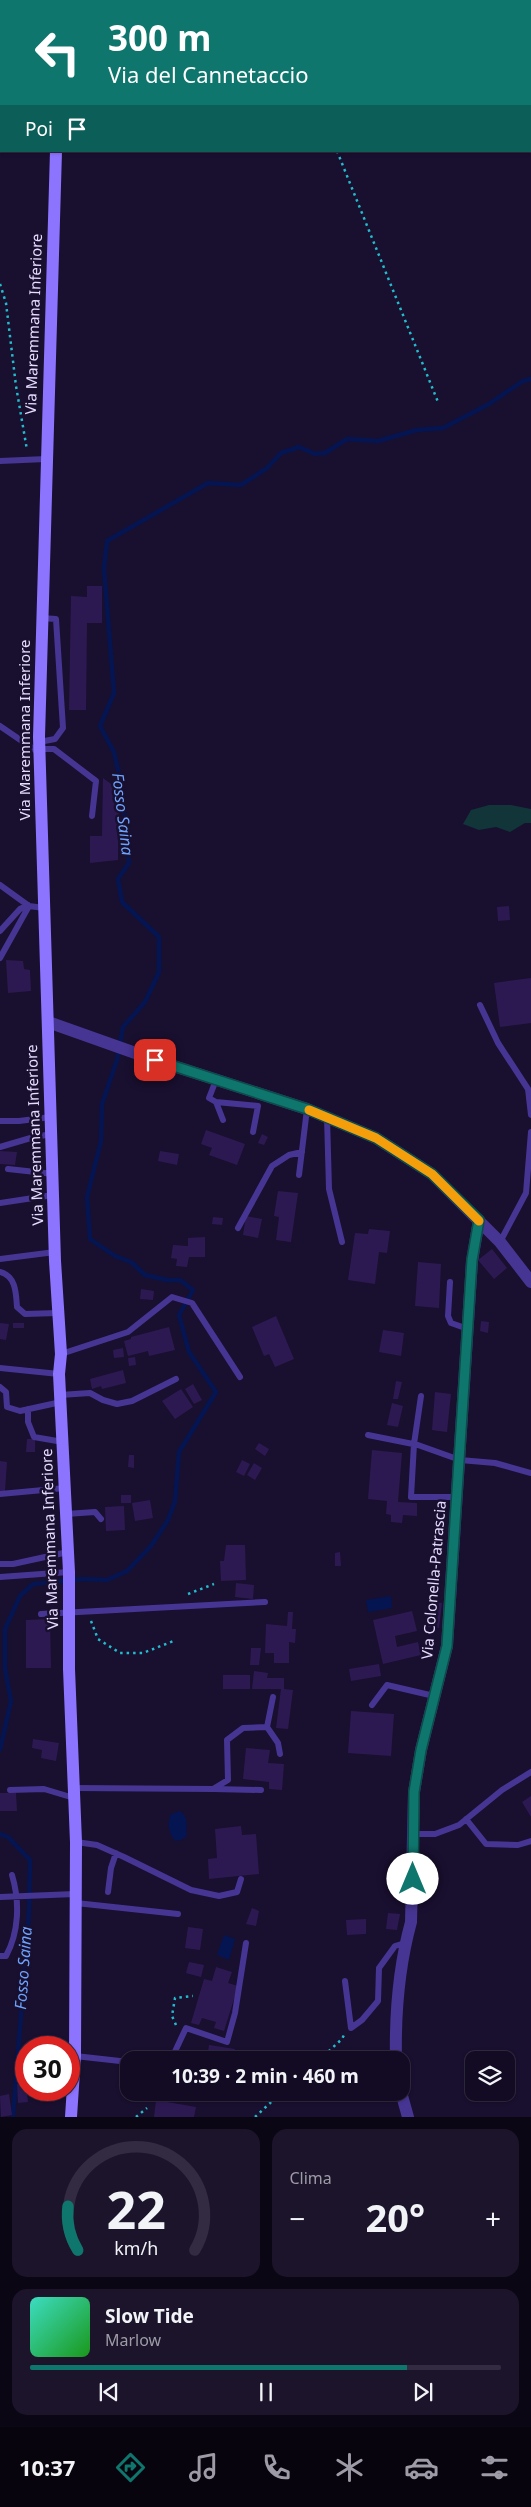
<!DOCTYPE html>
<html lang="it">
<meta charset="utf-8">
<style>
:root{--surface:#130b23;--page:#1c142b;--text:#f1f3f6;--muted:#9d9ba6;--line:#322b41;--accent:#0f766e}
body{margin:0;font-family:"Noto Sans",sans-serif;background:var(--page);color:var(--text);height:100vh;display:flex;flex-direction:column;font-size:19px;white-space:nowrap}
*{box-sizing:border-box;margin:0}
p{font-size:16px;color:var(--muted)}
.icon{flex:none;width:28px;height:28px;fill:none;stroke:currentColor;stroke-width:2;stroke-linecap:round;stroke-linejoin:round}
.map{position:relative;height:2117px;overflow:hidden}
.panel{display:flex;flex-direction:column;gap:12px;padding:12px;background:#0a0613;flex:1}
.panel>*{flex:none}
.hud{position:absolute;left:0px;top:0px;width:531px;height:152px;box-shadow:0 1px 4px #0004,0 0 0 1px var(--line);background:#0f766e;color:#fff;overflow:hidden}
.fabs{position:absolute;left:465px;top:2051px;display:grid;gap:10px}
.fabs a{display:grid;place-items:center;width:50px;height:50px;border-radius:10px;background:var(--surface);box-shadow:0 1px 4px #0004,0 0 0 1px var(--line);font-size:25px}
.speed{position:absolute;left:15px;top:2036px;display:flex;gap:10px;font-size:25px;font-weight:700;text-align:center}
.speed>*{display:grid;place-content:center;width:65px;height:65px;border-radius:50%;background:var(--surface);box-shadow:0 1px 4px #0004,0 0 0 1px var(--line);line-height:1}
.speed .limit{border:8px solid #d22;background:#fff;color:#111}
.pin{position:absolute;display:grid;place-items:center;width:42px;height:42px;color:#fff;margin:-21px;border-radius:10px;box-shadow:0 2px 8px #0006}
.me{position:absolute;width:55px;margin:-28px;rotate:0deg;stroke-linejoin:round;filter:drop-shadow(0 0 4px #0008)}
.turn{display:flex;align-items:center;gap:18px;height:105px;padding:0 25px;font-size:22px}
.turn .icon{width:65px;height:65px;stroke-width:2.5}
.turn b{display:block;font-size:35px;line-height:42px}
.then{display:flex;align-items:center;height:48px;padding:0 25px;background:#0003;gap:10px;font-size:19px}
.big{font-size:38px;font-weight:700;line-height:1.1}
.panel .widget{flex:1;display:flex;flex-direction:column;justify-content:center;gap:8px;min-width:0;padding:0 18px;border-radius:15px;background:var(--page)}
.panel .dial{align-items:center;gap:0}
.dial svg{height:130px;overflow:visible;fill:none;stroke:var(--line);stroke-width:7;stroke-linecap:round;text-anchor:middle}
.dial text{fill:var(--text);stroke:none}
.song{display:flex;align-items:center;gap:15px}
.cover{width:60px;height:60px;border-radius:8px;background:linear-gradient(135deg,hsl(170 70% 55%),hsl(120 70% 35%))}
.played{height:5px;border-radius:2px;background:linear-gradient(90deg,var(--accent) 80%,var(--line) 80%)}
.keys{display:flex;justify-content:space-around;direction:ltr}
.heat{display:flex;justify-content:space-between;align-items:center;font-size:28px;direction:ltr}
.panel .tiles{flex:1;display:grid;gap:12px;grid-template-columns:1fr 1fr}
.widget:last-child{grid-column:span 2}
.trip{position:absolute;left:120px;top:2051px;width:290px;height:50px;border-radius:15px;background:var(--surface);box-shadow:0 1px 4px #0004,0 0 0 1px var(--line);font-weight:700;line-height:50px;text-align:center}
.dock{display:flex;height:80px;justify-content:space-around;align-items:center;background:#08040e;color:var(--muted)}
.dock .icon{width:35px;height:35px}
.dock .on{color:var(--accent)}
.dock b{font-size:22px;color:var(--text)}
.map>svg:first-child{display:block}
.green{fill:#113539}
.water{fill:#051552}
.lines{fill:none;stroke-linecap:round;stroke-linejoin:round}
.stream{stroke:#051552;stroke-width:4.5}
.building{fill:#2d1952}
.path{stroke:#23bccd;stroke-width:2.5;stroke-dasharray:2.5 4;stroke-linecap:butt}
.lane{stroke:#473593;stroke-width:6}
.street{stroke:#473593;stroke-width:12}
.secondary{stroke:#8d74ff;stroke-width:12}
.route-casing{stroke:#0a4d48;stroke-width:12}
.route{stroke:#0f766e;stroke-width:9}
.slow{stroke:#f59e0b;stroke-width:9}
.labels{text-anchor:middle;stroke-width:5;stroke-linejoin:round;paint-order:stroke}
.street-label{font-size:15px;fill:#e6ddff;stroke:#190f2f}
.water-label{font-size:16px;font-style:italic;fill:#6ba3ff;stroke:#190f2f}
</style>
<div class="map">
<svg width="531" height="2117" viewBox="0 0 531 2117">
<rect width="100%" height="100%" fill="#190f2f"/>
<path class="green" d="M 489,805 L 511,805 L 531,809 L 531,823 L 525,823 L 510,832 L 496,827 L 479,830 L 463,824 L 471,810 Z"/>
<path class="water" d="M 391,1596 L 392,1608 L 368,1612 L 366,1600 Z
M 180,1811 C 190,1818 185,1826 187,1836 L 181,1840 L 175,1841 C 168,1832 167,1824 171,1814 Z
M 224,1935 L 235,1939 L 229,1960 L 217,1955 Z"/>
<g class="lines">
<path class="stream" d="M 0,1750 L 11,1701 L 5,1669 L 5,1629 L 20,1596 L 33,1584 L 83,1579 L 107,1580 L 127,1571 L 151,1546 L 168,1520 L 175,1501 L 179,1452 L 216,1392 L 189,1352 L 179,1315 L 193,1290 L 180,1280 L 167,1280 L 145,1275 L 131,1262 L 115,1256 L 90,1239 L 87,1197 L 101,1141 L 102,1104 L 117,1060 L 123,1027 L 145,1002 L 159,972 L 159,937 L 122,902 L 118,879 L 129,863 L 122,789 L 114,752 L 100,726 L 114,693 L 104,569 L 107,541 L 208,483 L 241,485 L 267,468 L 281,453 L 299,447 L 315,454 L 325,453 L 347,439 L 378,441 L 417,430 L 443,428 L 489,404 L 523,381 L 531,379
M 0,1834 L 8,1837 L 30,1860 L 29,1912 L 13,2117"/>
</g>
<path class="building" d="M 87,586 L 102,586 L 102,623 L 87,623 L 86,710 L 69,710 L 71,596 L 87,597 Z
M 103,778 L 119,790 L 118,860 L 90,863 L 90,836 L 102,836 Z
M 509,906 L 510,920 L 498,921 L 497,907 Z
M 6,960 L 23,961 L 24,969 L 30,970 L 31,991 L 8,993 Z
M 531,978 L 531,1023 L 500,1027 L 494,983 Z
M 206,1130 L 245,1144 L 237,1165 L 209,1155 L 212,1148 L 201,1144 Z
M 262,1134 L 268,1137 L 264,1145 L 258,1143 Z
M 0,1151 L 17,1152 L 15,1165 L 0,1164 Z
M 160,1151 L 179,1154 L 177,1165 L 158,1161 Z
M 278,1191 L 298,1193 L 291,1242 L 276,1240 L 279,1217 L 274,1216 Z
M 246,1216 L 262,1219 L 258,1238 L 243,1235 Z
M 213,1217 L 223,1218 L 222,1225 L 212,1224 Z
M 369,1229 L 390,1231 L 387,1253 L 379,1252 L 375,1284 L 348,1280 L 355,1233 L 368,1234 Z
M 205,1237 L 205,1257 L 189,1257 L 187,1267 L 176,1266 L 177,1259 L 171,1258 L 173,1245 L 188,1246 L 188,1238 Z
M 492,1249 L 507,1268 L 494,1279 L 478,1260 Z
M 418,1262 L 441,1264 L 439,1308 L 415,1306 Z
M 141,1289 L 154,1291 L 153,1300 L 140,1299 Z
M 276,1316 L 294,1359 L 275,1367 L 269,1354 L 264,1356 L 252,1327 Z
M 481,1321 L 489,1322 L 488,1333 L 480,1331 Z
M 0,1323 L 9,1324 L 6,1340 L 0,1339 Z
M 13,1323 L 24,1323 L 24,1328 L 13,1328 Z
M 169,1327 L 175,1350 L 149,1356 L 148,1351 L 128,1356 L 124,1341 L 131,1339 L 131,1337 Z
M 383,1330 L 404,1333 L 401,1356 L 379,1352 Z
M 123,1348 L 124,1357 L 114,1358 L 113,1350 Z
M 135,1357 L 136,1365 L 129,1366 L 128,1358 Z
M 123,1370 L 126,1383 L 102,1389 L 101,1386 L 92,1389 L 90,1379 Z
M 396,1381 L 402,1382 L 398,1399 L 393,1399 Z
M 193,1384 L 202,1400 L 194,1404 L 185,1389 Z
M 181,1389 L 193,1407 L 175,1419 L 162,1401 Z
M 435,1392 L 451,1394 L 447,1432 L 432,1430 Z
M 392,1403 L 403,1406 L 398,1427 L 387,1425 Z
M 27,1439 L 35,1439 L 35,1452 L 26,1452 Z
M 259,1443 L 269,1449 L 265,1456 L 255,1449 Z
M 372,1450 L 402,1453 L 398,1502 L 417,1503 L 417,1516 L 403,1515 L 402,1523 L 391,1522 L 391,1515 L 386,1514 L 387,1501 L 368,1499 Z
M 129,1455 L 134,1455 L 134,1468 L 128,1467 Z
M 242,1460 L 250,1464 L 244,1476 L 236,1472 Z
M 0,1461 L 7,1462 L 5,1491 L 0,1491 Z
M 254,1463 L 262,1468 L 255,1480 L 247,1475 Z
M 121,1495 L 131,1495 L 131,1503 L 121,1503 Z
M 150,1500 L 153,1518 L 135,1521 L 132,1503 Z
M 124,1506 L 125,1530 L 106,1531 L 105,1507 Z
M 226,1545 L 245,1545 L 246,1580 L 221,1581 L 220,1561 L 224,1561 Z
M 340,1552 L 341,1566 L 335,1566 L 335,1553 Z
M 236,1583 L 254,1585 L 253,1599 L 235,1597 Z
M 430,1601 L 442,1603 L 439,1628 L 427,1627 Z
M 412,1611 L 417,1631 L 395,1636 L 397,1647 L 418,1642 L 421,1655 L 383,1664 L 373,1620 Z
M 288,1612 L 293,1612 L 292,1629 L 296,1629 L 295,1643 L 289,1642 L 289,1663 L 274,1663 L 274,1653 L 265,1653 L 266,1624 L 287,1626 Z
M 50,1619 L 51,1668 L 26,1668 L 26,1620 Z
M 251,1648 L 261,1648 L 259,1665 L 250,1665 Z
M 379,1664 L 381,1676 L 351,1681 L 349,1669 Z
M 254,1671 L 268,1673 L 267,1678 L 284,1678 L 284,1689 L 293,1690 L 288,1729 L 276,1728 L 281,1689 L 252,1689 Z
M 223,1675 L 250,1675 L 250,1689 L 223,1689 Z
M 351,1711 L 394,1714 L 391,1756 L 348,1753 Z
M 33,1739 L 59,1743 L 56,1761 L 41,1758 L 42,1750 L 32,1748 Z
M 246,1748 L 270,1750 L 268,1763 L 284,1764 L 282,1790 L 269,1789 L 269,1782 L 243,1779 Z
M 0,1793 L 16,1793 L 17,1811 L 0,1811 Z
M 531,1796 L 531,1817 L 522,1802 Z
M 241,1826 L 242,1835 L 256,1834 L 259,1874 L 209,1879 L 208,1859 L 217,1858 L 215,1829 Z
M 252,1908 L 259,1911 L 256,1926 L 246,1924 Z
M 388,1913 L 400,1914 L 397,1930 L 386,1929 Z
M 366,1919 L 366,1934 L 347,1935 L 346,1920 Z
M 188,1927 L 203,1929 L 200,1950 L 185,1948 Z
M 189,1962 L 204,1965 L 201,1977 L 186,1973 Z
M 216,1967 L 232,1972 L 228,1983 L 238,1986 L 224,2031 L 214,2028 L 216,2022 L 202,2018 L 199,2025 L 191,2023 L 204,1979 L 212,1981 Z
M 209,2045 L 235,2049 L 234,2060 L 207,2060 Z
M 26,2083 L 28,2102 L 18,2103 L 17,2084 Z
M 126,2091 L 136,2092 L 135,2098 L 125,2097 Z
M 174,2092 L 203,2092 L 201,2099 L 172,2099 Z
M 9,2094 L 12,2115 L 1,2117 L 0,2096 Z
M 156,2100 L 196,2107 L 194,2117 L 154,2117 Z"/>
<g class="lines">
<path class="path" d="M 260,0 L 260,1
M 337,151 L 438,402
M 0,284 L 6,303 L 16,386 L 27,450
M 188,1594 L 214,1584
M 91,1621 L 98,1639 L 120,1653 L 143,1653 L 176,1640
M 176,2025 L 172,2016 L 175,1998 L 193,1996
M 319,2060 L 342,2039 L 344,2035
M 136,2117 L 147,2108
M 255,2117 L 282,2092"/>
<path class="lane" d="M 0,461 L 46,459
M 0,726 L 38,752
M 39,742 L 55,739 L 63,728 L 56,619 L 41,618
M 39,749 L 54,749 L 96,781 L 92,816
M 0,885 L 29,906 L 44,908
M 0,931 L 20,909 L 28,905
M 0,958 L 29,906
M 480,1005 L 498,1043 L 528,1089 L 531,1115
M 216,1080 L 209,1098 L 216,1102 L 223,1120
M 216,1102 L 258,1106 L 253,1132
M 327,1117 L 329,1189 L 342,1242
M 0,1121 L 19,1121 L 51,1117
M 0,1147 L 34,1137 L 52,1134
M 8,1169 L 54,1174
M 299,1175 L 307,1109
M 0,1203 L 53,1195
M 238,1228 L 272,1166 L 289,1155 L 302,1152
M 500,1242 L 526,1193 L 531,1132
M 0,1259 L 55,1252
M 0,1272 C 16,1276 16,1293 17,1307 L 25,1314 L 58,1313
M 450,1282 L 448,1316 L 451,1323 L 468,1329
M 61,1354 L 128,1332 L 172,1297 L 192,1303 L 240,1377
M 0,1368 L 59,1374
M 0,1387 L 6,1392 L 7,1407 L 20,1411 L 61,1402
M 60,1395 L 90,1393 L 103,1400 L 117,1404 L 132,1401 L 176,1379
M 421,1396 L 414,1444 L 411,1497 L 458,1497
M 28,1409 L 28,1422 L 34,1437 L 63,1442
M 368,1435 L 418,1445 L 460,1460 L 495,1463 L 531,1473
M 0,1494 L 65,1488
M 66,1514 L 95,1512 L 101,1519
M 0,1564 L 13,1564 L 68,1552
M 0,1577 L 69,1572
M 41,1614 L 265,1602
M 372,1705 L 387,1685 L 434,1696
M 267,1727 L 278,1743 L 280,1754
M 74,1788 L 213,1789 L 228,1780 L 227,1740 L 243,1728 L 267,1727 L 273,1697
M 214,1789 L 261,1790
M 10,1790 L 44,1789 L 74,1798
M 466,1819 L 486,1844 L 518,1845 L 531,1841
M 413,1834 L 435,1834 L 459,1825 L 502,1790 L 531,1772
M 76,1842 L 97,1845 L 124,1857 L 191,1890 L 219,1896 L 237,1892 L 241,1879
M 108,1892 L 111,1868 L 116,1853
M 0,1897 L 75,1894
M 76,1903 L 178,1914
M 0,1956 L 6,1956 C 19,1932 20,1902 12,1875
M 345,1981 L 351,2028 L 362,2020 L 378,2001 L 379,1968 L 395,1946 L 405,1943
M 75,2056 L 129,2062
M 171,2060 L 186,2028 L 227,2042 L 235,2013 L 246,1943"/>
<path class="street" d="M 48,1022 L 155,1060 L 307,1109 L 376,1138 L 432,1174 L 500,1242 L 531,1282
M 396,2060 C 395,2015 399,1966 411,1922 L 414,1792 L 421,1750 L 447,1646 L 472,1261 L 479,1220
M 401,2092 L 408,2117"/>
<path class="secondary" d="M 60,1 L 60,0
M 56,151 L 39,737 L 55,1261 L 61,1354 L 59,1374 L 69,1572 L 69,1669 L 76,1842 L 75,2056 L 71,2117"/>
</g>
<g class="lines">
<defs>
<path id="route" d="M 155,1060 L 307,1109 L 376,1138 L 432,1174 L 479,1220 L 472,1260 L 447,1646 L 421,1750 L 414,1792 L 413,1879"/>
</defs>
<use href="#route" class="route-casing"/>
<use href="#route" class="route"/>
<path class="slow" d="M 309,1110 L 376,1138 L 432,1174 L 479,1221"/>
</g>
<g class="labels">
<g class="street-label">
<text transform="translate(34 324) rotate(-88)" y="5">Via Maremmana Inferiore</text>
<text transform="translate(25 730) rotate(-90)" y="5">Via Maremmana Inferiore</text>
<text transform="translate(35 1135) rotate(-92)" y="5">Via Maremmana Inferiore</text>
<text transform="translate(50 1539) rotate(-92)" y="5">Via Maremmana Inferiore</text>
<text transform="translate(434 1580) rotate(-85)" y="5">Via Colonella-Patrascia</text>
</g>
<g class="water-label">
<text transform="translate(123 814) rotate(83)" y="6">Fosso Saina</text>
<text transform="translate(23 1968) rotate(-86)" y="6">Fosso Saina</text>
</g>
</g>
</svg>
<div class="fabs">
<a><svg class="icon" aria-label="layers" viewBox="0 0 24 24"><path d="M12 4l9 5-9 5-9-5zM3 14l9 5 9-5"/></svg></a>
</div>
<div class="speed"><div class="limit">30</div></div>
<div class="pin" style="left:155px;top:1060px;background:#d93025"><svg class="icon" aria-label="arrive" viewBox="0 0 24 24"><path d="M6 21V4h12l-3 4 3 4H6"/></svg></div>
<svg class="me" style="left:413px;top:1879px" viewBox="-20 -20 40 40"><circle r="19" fill="#fff"/><path d="M0-13L10 11 0 6-10 11z" fill="#0f766e"/></svg>
<div class="trip">10:39 · 2 min · 460 m</div>
<div class="hud">
<div class="turn"><svg class="icon" aria-label="left" viewBox="0 0 24 24"><path d="M17 20v-9H6M10 6l-5 5 5 5"/></svg><div><b>300 m</b>Via del Cannetaccio</div></div>
<div class="then">Poi<svg class="icon" aria-label="arrive" viewBox="0 0 24 24"><path d="M6 21V4h12l-3 4 3 4H6"/></svg></div>
</div>
</div>
<section class="panel">
<div class="tiles">
<div class="widget dial"><svg viewBox="0 0 100 80">
<path d="M14 69A42 42 0 1 1 86 69"/>
<path d="M14 69A42 42 0 0 1 8 42" stroke="#0f766e"/>
<text x="50" y="56" font-size="32" font-weight="700">22</text>
<text x="50" y="72" font-size="11">km/h</text>
</svg></div>
<div class="widget"><p>Clima</p>
<div class="heat"><a>−</a><b class="big">20°</b><a>+</a></div>
</div>
<div class="widget">
<div class="song"><i class="cover"></i><div><b>Slow Tide</b><p>Marlow</p></div></div>
<div class="played"></div>
<div class="keys"><svg class="icon" aria-label="previous" viewBox="0 0 24 24"><path d="M18 5L8 12l10 7zM5 5v14"/></svg><svg class="icon" aria-label="pause" viewBox="0 0 24 24"><path d="M8 5v14M16 5v14"/></svg><svg class="icon" aria-label="next" viewBox="0 0 24 24"><path d="M6 5l10 7-10 7zM19 5v14"/></svg></div>
</div>
</div>
</section>
<nav class="dock">
<b>10:37</b>
<svg class="icon on" aria-label="directions" viewBox="0 0 24 24"><path d="M12 3l9 9-9 9-9-9zM9 14v-3h6M13 9l2 2-2 2"/></svg>
<svg class="icon" aria-label="music" viewBox="0 0 24 24"><path d="M9 18V5l10-2v13"/><circle cx="6" cy="18" r="3"/><circle cx="16" cy="16" r="3"/></svg>
<svg class="icon" aria-label="phone" viewBox="0 0 24 24"><path d="M5 4h4l2 5-3 2q2 4 5 5l2-3 5 2v4C11 20 4 13 5 4z"/></svg>
<svg class="icon" aria-label="climate" viewBox="0 0 24 24"><path d="M12 3v18M4 7l16 10M4 17L20 7"/></svg>
<svg class="icon" aria-label="car" viewBox="0 0 24 24"><path d="M5 17H2v-5l4-1 3-4h7l3 4 3 1v5h-3M9 17h6M6 11h13"/><circle cx="7" cy="17" r="2"/><circle cx="17" cy="17" r="2"/></svg>
<svg class="icon" aria-label="filters" viewBox="0 0 24 24"><path d="M4 7h16M4 17h16"/><circle cx="9" cy="7" r="2"/><circle cx="15" cy="17" r="2"/></svg>
</nav>
